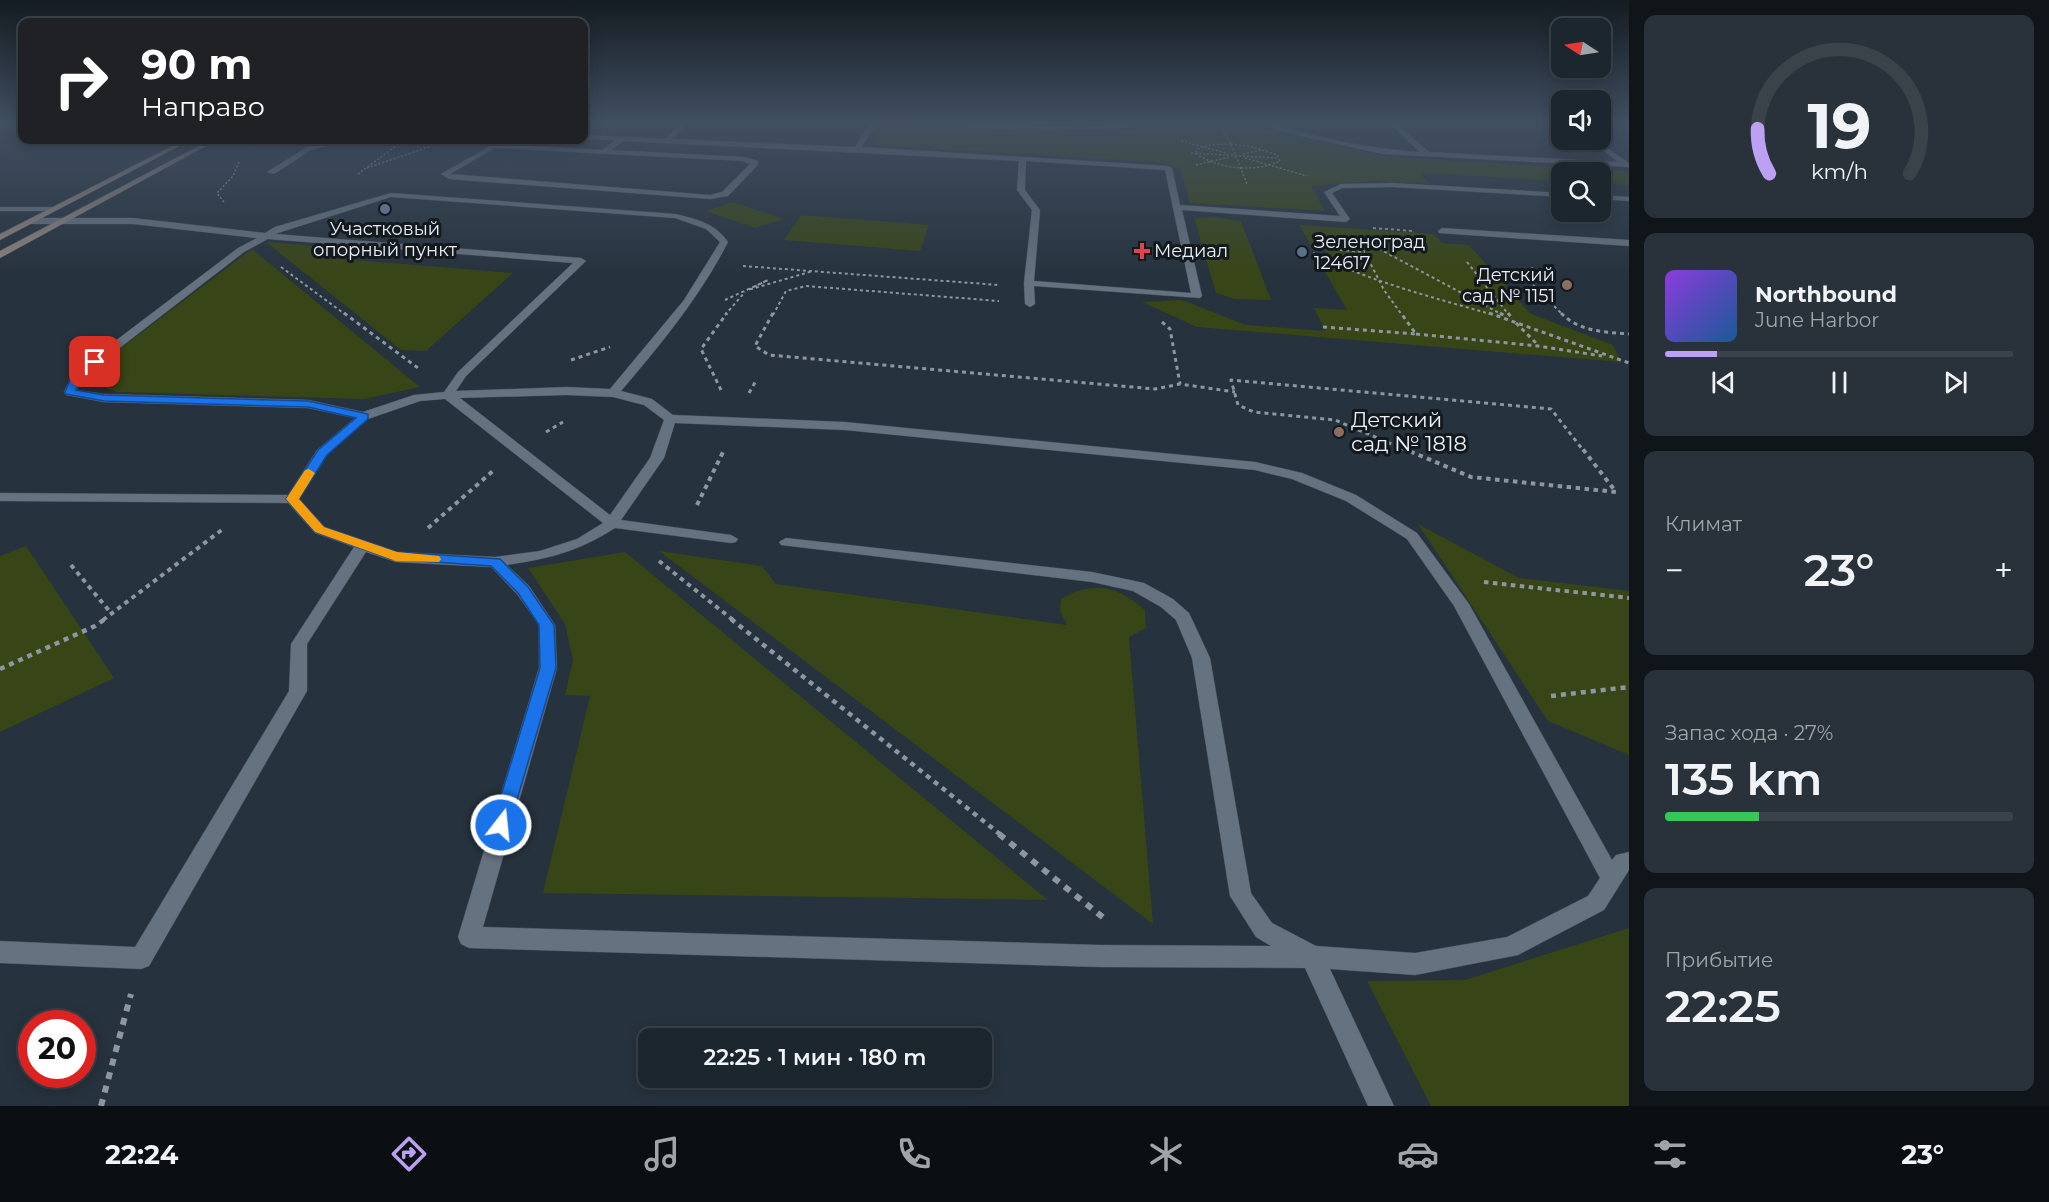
<!DOCTYPE html>
<html lang="ru">
<meta charset="utf-8">
<style>
:root{--surface:#1c262e;--page:#29323a;--text:#f1f3f6;--muted:#a0a5aa;--line:#3a434a;--accent:#bca0f2}
body{margin:0;font-family:Montserrat,sans-serif;background:var(--page);color:var(--text);height:100vh;display:flex;flex-direction:column;font-size:22px;white-space:nowrap}
*{box-sizing:border-box;margin:0}
p{font-size:20px;color:var(--muted)}
.icon{flex:none;width:33px;height:33px;fill:none;stroke:currentColor;stroke-width:2;stroke-linecap:round;stroke-linejoin:round}
.map{position:relative;flex:1;overflow:hidden}
.panel{display:flex;flex-direction:column;gap:15px;padding:15px;background:#0f1519;width:420px}
.panel>*{flex:none}
.top-card{position:absolute;left:18px;top:18px;width:570px;height:126px;border-radius:12px;box-shadow:0 3px 15px #0003,0 0 0 2px var(--line);background:#202124;color:#fff;overflow:hidden}
.needle{width:39px;rotate:282deg}
.fabs{position:absolute;left:1551px;top:18px;display:grid;gap:12px}
.fabs a{display:grid;place-items:center;width:60px;height:60px;border-radius:12px;background:var(--surface);box-shadow:0 3px 15px #0003,0 0 0 2px var(--line);font-size:30px}
.speed{position:absolute;left:18px;top:1010px;display:flex;gap:12px;font-size:30px;font-weight:700;text-align:center}
.speed>*{display:grid;place-content:center;width:78px;height:78px;border-radius:50%;background:var(--surface);box-shadow:0 3px 15px #0003,0 0 0 2px var(--line);line-height:1}
.speed .limit{border:9px solid #d22;background:#fff;color:#111}
.pin{position:absolute;display:grid;place-items:center;width:51px;height:51px;color:#fff;margin:-26px;border-radius:12px;box-shadow:0 3px 9px #0006}
.me{position:absolute;width:66px;margin:-33px;rotate:16deg;stroke-linejoin:round;filter:drop-shadow(0 0 4px #0008)}
.turn{display:flex;align-items:center;gap:21px;height:126px;padding:0 24px;font-size:27px}
.turn .icon{width:78px;height:78px;stroke-width:2.5}
.turn b{display:block;font-size:42px;line-height:51px}
.big{font-size:45px;font-weight:600;line-height:1.1}
.panel .tile{flex:1;display:flex;flex-direction:column;justify-content:center;gap:9px;min-width:0;padding:0 21px;border-radius:12px;background:var(--page)}
.panel .dial{align-items:center;gap:0}
.dial svg{height:156px;overflow:visible;fill:none;stroke:var(--line);stroke-width:7;stroke-linecap:round;text-anchor:middle}
.dial text{fill:var(--text);stroke:none}
.song{display:flex;align-items:center;gap:18px}
.cover{width:72px;height:72px;border-radius:9px;background:linear-gradient(135deg,hsl(270 70% 55%),hsl(210 70% 35%))}
.played{height:6px;border-radius:3px;background:linear-gradient(90deg,var(--accent) 15%,var(--line) 15%)}
.keys{display:flex;justify-content:space-around;direction:ltr}
.heat{display:flex;justify-content:space-between;align-items:center;font-size:33px;direction:ltr}
.charge{height:9px;border-radius:4px;background:linear-gradient(90deg,#34c759 27%,var(--line) 0)}
.trip{position:absolute;left:638px;top:1028px;width:354px;height:60px;border-radius:12px;background:var(--surface);box-shadow:0 3px 15px #0003,0 0 0 2px var(--line);font-weight:600;line-height:60px;text-align:center}
.tab-bar{display:flex;height:96px;justify-content:space-around;align-items:center;background:#0b0f12;color:var(--muted)}
.tab-bar .icon{width:42px;height:42px}
.tab-bar .current{color:var(--accent)}
.tab-bar b{font-size:27px;color:var(--text)}
main{display:flex;flex:1;min-height:0}
.map>svg:first-child{display:block}
.green{fill:#384516}
.lines{fill:none;stroke-linecap:round;stroke-linejoin:round}
.lane-casing{stroke:#434d57;stroke-width:1}
.secondary-casing{stroke:#434d57;stroke-width:1}
.path-far5{stroke:#8e97a1;stroke-width:1.5;stroke-dasharray:2 2;stroke-linecap:butt}
.path-far4{stroke:#8e97a1;stroke-width:2;stroke-dasharray:3 3;stroke-linecap:butt}
.path-far3{stroke:#8e97a1;stroke-width:3;stroke-dasharray:4 4;stroke-linecap:butt}
.path-far2{stroke:#8e97a1;stroke-width:4;stroke-dasharray:4.5 4.5;stroke-linecap:butt}
.path-far1{stroke:#8e97a1;stroke-width:4.5;stroke-dasharray:5 5;stroke-linecap:butt}
.path{stroke:#8e97a1;stroke-width:6;stroke-dasharray:7 7;stroke-linecap:butt}
.lane{fill:#65727f;fill-rule:evenodd}
.secondary{fill:#8e837e;fill-rule:evenodd}
.route{fill:#1a73e8;stroke:#114b97;stroke-width:1.5}
.slow{fill:#f59e0b}
.service-dot{fill:#5c6f8a;stroke:#14191e;stroke-width:2}
.health-dot{fill:#e0444e;stroke:#14191e;stroke-width:2}
.education-dot{fill:#8d6e63;stroke:#14191e;stroke-width:2}
.labels{text-anchor:middle;stroke-width:6;stroke-linejoin:round;paint-order:stroke}
.far-poi-label{font-size:18px;fill:#e8eff7;stroke:#14191e;text-anchor:start}
.poi-label{font-size:21px;fill:#e8eff7;stroke:#14191e;text-anchor:start}
</style>
<main>
<div class="map">
<svg width="1629" height="1106" viewBox="0 0 1629 1106">
<rect width="100%" height="100%" fill="#26323d"/>
<path class="green" d="M 884,123 L 1096,133 L 1142,128 L 1164,123 L 1260,123 L 1264,128 L 1282,134 L 1388,157 L 1624,171 L 1629,174 L 1629,185 L 1601,183 L 1600,172 L 1562,172 L 1561,181 L 1420,173 L 1430,184 L 1370,181 L 1311,186 L 1325,211 L 1190,203 L 1180,168 L 1157,162 L 871,145 Z
M 733,202 L 783,219 L 755,228 L 706,211 Z
M 801,215 L 929,225 L 920,251 L 784,240 Z
M 1217,217 L 1241,221 L 1271,300 L 1235,299 L 1216,293 L 1194,218 Z
M 1299,225 L 1434,234 L 1442,243 L 1469,245 L 1531,314 L 1613,345 L 1621,362 L 1197,327 L 1142,302 L 1182,300 L 1246,325 L 1325,331 L 1314,308 L 1347,310 L 1320,263 L 1333,264 L 1323,248 L 1312,247 Z
M 266,242 L 316,246 L 317,257 L 513,273 L 426,351 L 401,350 Z
M 252,249 L 420,387 L 364,399 L 117,392 L 91,382 L 105,360 Z
M 1418,524 L 1519,578 L 1629,591 L 1629,755 L 1548,721 Z
M 26,546 L 114,678 L 0,732 L 0,556 Z
M 659,551 L 762,566 L 776,584 L 1067,625 L 1060,611 L 1061,599 C 1093,580 1118,586 1145,610 L 1146,628 L 1129,637 L 1153,924 Z
M 625,552 L 1048,900 L 543,893 L 590,696 L 565,695 L 573,660 L 565,624 L 528,568 Z
M 1629,928 L 1629,1106 L 1431,1106 L 1367,981 L 1465,980 Z"/>
<g class="lines">
<defs>
<path id="lane" d="M 682,123 L 688,123 L 672,139 L 855,147 L 870,123 L 876,123 L 862,147 L 1168,166 L 1172,168 L 1180,205 L 1340,216 L 1324,192 L 1341,184 L 1393,183 L 1562,193 L 1562,197 L 1393,187 L 1342,188 L 1332,193 L 1350,219 L 1346,222 L 1182,210 L 1202,296 L 1200,298 L 1034,286 L 1035,304 L 1030,307 L 1025,304 L 1024,283 L 1032,210 L 1017,190 L 1019,161 L 623,141 L 611,150 L 744,157 L 758,161 L 758,165 L 728,196 L 710,199 L 449,179 L 441,174 L 494,144 L 603,150 L 615,140 L 584,139 L 584,135 L 665,139 ZM 495,148 L 743,161 L 750,164 L 722,192 L 710,195 L 450,174 ZM 1026,161 L 1165,170 L 1191,293 L 1034,281 L 1040,210 L 1025,190 Z
M 948,123 L 1081,127 L 1150,123 C 1132,133 965,132 948,123 Z
M 1269,123 L 1275,123 L 1277,126 C 1324,139 1372,149 1420,152 L 1389,123 L 1396,123 L 1429,152 L 1618,162 L 1595,144 L 1597,141 L 1629,163 L 1629,167 L 1383,154 L 1300,136 L 1273,128 Z
M 339,140 L 349,140 L 311,150 L 274,174 L 267,172 L 307,147 Z
M 391,193 L 675,214 C 696,219 715,223 728,242 C 700,297 661,344 621,391 L 652,399 L 673,415 L 845,422 L 1255,462 L 1302,473 L 1356,495 L 1417,533 L 1469,604 L 1612,860 L 1616,855 L 1629,852 L 1629,870 L 1604,910 L 1518,955 L 1415,975 L 1330,969 L 1394,1106 L 1368,1106 L 1305,968 L 1100,967 L 469,948 L 461,944 L 458,937 L 539,668 L 539,625 L 517,594 L 491,567 L 396,562 L 366,552 L 307,644 L 307,691 L 149,966 L 141,969 L 0,963 L 0,941 L 135,947 L 289,691 L 291,644 L 354,547 L 315,533 L 288,503 L 0,501 L 0,493 L 288,495 L 317,450 L 355,418 L 308,408 L 104,402 L 66,395 L 64,392 L 73,373 L 238,248 L 257,238 L 133,224 L 31,224 L 27,221 L 31,218 L 133,218 L 265,233 L 275,227 ZM 391,197 L 675,218 L 706,229 L 720,242 L 684,300 L 610,389 L 567,387 L 456,391 L 466,376 L 586,261 L 581,258 L 275,234 ZM 268,239 L 573,263 L 458,372 L 444,392 L 414,395 L 363,412 L 308,400 L 104,394 L 77,390 L 82,377 L 244,252 ZM 567,395 L 613,397 L 644,405 L 664,420 L 650,458 L 610,515 L 460,398 ZM 445,399 L 603,523 L 577,539 L 540,551 L 495,557 L 398,552 L 325,527 L 299,499 L 327,455 L 368,419 L 420,401 ZM 675,423 L 845,430 L 1255,470 L 1292,479 L 1346,501 L 1407,539 L 1454,606 L 1600,878 L 1588,896 L 1507,937 L 1415,953 L 1316,946 L 1272,923 L 1251,893 L 1210,658 L 1189,613 L 1173,599 L 1144,583 L 1092,572 L 786,538 L 779,542 L 781,545 L 1092,582 L 1133,591 L 1161,607 L 1176,620 L 1192,658 L 1230,896 L 1256,937 L 1271,946 L 1100,945 L 483,927 L 557,668 L 555,625 L 529,586 L 507,565 C 551,558 577,552 615,528 L 731,543 L 736,542 L 738,539 L 731,535 L 621,520 L 664,458 Z
M 1600,195 L 1629,197 L 1629,201 L 1600,199 Z
M 0,207 L 53,207 L 57,209 L 53,211 L 0,211 Z
M 1442,228 L 1629,240 L 1629,246 L 1439,233 L 1438,231 Z"/>
<path id="secondary" d="M 184,140 L 191,140 L 0,240 L 0,234 Z
M 210,140 L 217,140 L 0,258 L 0,251 Z"/>
</defs>
<use href="#lane" class="lane-casing"/>
<use href="#secondary" class="secondary-casing"/>
<path class="path-far5" d="M 1185,123 L 1244,126
M 1219,124 L 1231,144 L 1247,184
M 1181,141 L 1226,153
M 1231,144 L 1253,147 L 1277,155 L 1280,161 C 1254,173 1218,169 1195,153 L 1197,149 L 1208,145 Z
M 1191,153 L 1276,158
M 1243,154 L 1262,150
M 1245,158 L 1307,176
M 1196,165 L 1230,157
M 367,168 L 437,144
M 358,174 L 404,140
M 224,202 L 217,193 L 233,176 L 239,162"/>
<path class="path-far4" d="M 1373,228 L 1413,231
M 1365,237 L 1383,251 L 1503,315
M 1360,243 L 1384,290 L 1402,315
M 1340,250 L 1365,252
M 1313,253 C 1368,281 1435,298 1494,315
M 1467,262 L 1509,315
M 743,266 L 999,285
M 281,267 L 346,315
M 1533,268 L 1521,273 L 1563,315
M 725,300 L 768,280 L 748,290 L 813,271
M 725,315 L 745,292
M 773,315 L 786,291 L 806,286 L 999,301"/>
<path class="path-far3" d="M 344,313 L 418,368
M 773,313 L 755,346 L 769,355 L 1155,389 L 1180,384 L 1235,392
M 1489,313 L 1629,363
M 1500,313 L 1507,317
M 1508,313 L 1511,317
M 1561,313 C 1580,332 1604,332 1629,334
M 1162,322 L 1170,329 L 1180,384
M 1516,323 L 1538,345
M 1323,327 L 1416,334 L 1401,313
M 1416,334 L 1538,346 L 1602,356
M 571,360 L 610,347
M 721,390 L 701,349 L 727,313
M 749,393 L 757,379
M 546,432 L 563,422
M 1406,450 L 1335,420 L 1254,412 L 1238,405 L 1231,380 L 1551,409 L 1583,450"/>
<path class="path-far2" d="M 1402,448 L 1471,477 L 1616,492 L 1582,448
M 697,505 L 724,450
M 428,528 L 494,470
M 659,561 L 733,620
M 71,565 L 111,613
M 1484,582 L 1629,598
M 103,620 L 223,529"/>
<path class="path-far1" d="M 731,619 L 1001,835
M 0,669 L 95,626 L 105,619
M 1551,696 L 1629,687"/>
<path class="path" d="M 999,834 L 1105,919
M 101,1106 L 131,994"/>
<use href="#lane" class="lane"/>
<use href="#secondary" class="secondary"/>
</g>
<linearGradient id="sky" x2="0" y2="1"><stop stop-color="#151c22"/><stop offset="0.44" stop-color="#414f62"/><stop offset="1" stop-color="#414f62" stop-opacity="0"/></linearGradient>
<rect width="1629" height="278" fill="url(#sky)"/>
<path class="route" d="M 95,358 L 100,362 L 82,377 L 76,390 L 104,395 L 308,401 L 368,414 L 368,419 L 327,455 L 299,499 L 324,527 L 397,552 L 500,559 L 528,587 L 554,625 L 556,668 L 508,830 L 501,833 L 495,830 L 492,825 L 540,668 L 539,625 L 518,593 L 491,566 L 391,559 L 315,532 L 286,499 L 318,450 L 356,418 L 308,407 L 104,401 L 66,394 L 65,392 L 73,373 Z"/>
<path class="slow" d="M 309,469 L 315,473 L 299,499 L 324,527 L 397,552 L 439,556 L 441,559 L 439,562 L 396,561 L 315,532 L 286,499 L 305,470 Z"/>
<g class="service-dot">
<circle cx="385" cy="209" r="6"/>
<circle cx="1302" cy="252" r="6"/>
</g>
<path class="health-dot" d="M1139 242h6v6h6v6h-6v6h-6v-6h-6v-6h6z"/>
<g class="education-dot">
<circle cx="1567" cy="285" r="6"/>
<circle cx="1339" cy="432" r="6"/>
</g>
<g class="labels">
<g class="far-poi-label">
<text x="385" y="235" text-anchor="middle">Участковый<tspan x="385" dy="21">опорный пункт</tspan></text>
<text x="1314" y="248">Зеленоград<tspan x="1314" dy="21">124617</tspan></text>
<text x="1154" y="257">Медиал</text>
<text x="1555" y="281" text-anchor="end">Детский<tspan x="1555" dy="21">сад № 1151</tspan></text>
</g>
<g class="poi-label">
<text x="1351" y="427">Детский<tspan x="1351" dy="24">сад № 1818</tspan></text>
</g>
</g>
</svg>
<div class="fabs">
<a><svg class="needle" viewBox="-14 -14 28 28"><path d="M0-13l5 13h-10z" fill="#e53935"/><path d="M0 13l5-13h-10z" fill="#a0a5aa"/></svg></a>
<a><svg class="icon" aria-label="sound" viewBox="0 0 24 24"><path d="M4 9h4l5-4v14l-5-4H4zM17 9q2 3 0 6"/></svg></a>
<a><svg class="icon" aria-label="search" viewBox="0 0 24 24"><circle cx="10" cy="10" r="6"/><path d="M15 15l6 6"/></svg></a>
</div>
<div class="speed"><div class="limit">20</div></div>
<div class="pin" style="left:95px;top:362px;background:#d93025"><svg class="icon" aria-label="arrive" viewBox="0 0 24 24"><path d="M6 21V4h12l-3 4 3 4H6"/></svg></div>
<svg class="me" style="left:501px;top:825px" viewBox="-20 -20 40 40"><circle r="17" fill="#1a73e8" stroke="#fff" stroke-width="3"/><path d="M0-11L8 9 0 5-8 9z" fill="#fff"/></svg>
<div class="trip">22:25 · 1 мин · 180 m</div>
<div class="top-card">
<div class="turn"><svg class="icon" aria-label="right" viewBox="0 0 24 24"><path d="M7 20v-9h11M14 6l5 5-5 5"/></svg><div><b>90 m</b>Направо</div></div>
</div>
</div>
<section class="panel">
<div class="tile dial"><svg viewBox="0 0 100 80">
<path d="M14 69A42 42 0 1 1 86 69"/>
<path d="M14 69A42 42 0 0 1 8 46" stroke="#bca0f2"/>
<text x="50" y="56" font-size="32" font-weight="700">19</text>
<text x="50" y="72" font-size="11">km/h</text>
</svg></div>
<div class="tile">
<div class="song"><i class="cover"></i><div><b>Northbound</b><p>June Harbor</p></div></div>
<div class="played"></div>
<div class="keys"><svg class="icon" aria-label="previous" viewBox="0 0 24 24"><path d="M18 5L8 12l10 7zM5 5v14"/></svg><svg class="icon" aria-label="pause" viewBox="0 0 24 24"><path d="M8 5v14M16 5v14"/></svg><svg class="icon" aria-label="next" viewBox="0 0 24 24"><path d="M6 5l10 7-10 7zM19 5v14"/></svg></div>
</div>
<div class="tile"><p>Климат</p>
<div class="heat"><a>−</a><b class="big">23°</b><a>+</a></div>
</div>
<div class="tile"><p>Запас хода · 27%</p><b class="big">135 km</b><div class="charge"></div></div>
<div class="tile"><p>Прибытие</p><b class="big">22:25</b></div>
</section>
</main>
<nav class="tab-bar">
<b>22:24</b>
<svg class="icon current" aria-label="directions" viewBox="0 0 24 24"><path d="M12 3l9 9-9 9-9-9zM9 14v-3h6M13 9l2 2-2 2"/></svg>
<svg class="icon" aria-label="music" viewBox="0 0 24 24"><path d="M9 18V5l10-2v13"/><circle cx="6" cy="18" r="3"/><circle cx="16" cy="16" r="3"/></svg>
<svg class="icon" aria-label="phone" viewBox="0 0 24 24"><path d="M5 4h4l2 5-3 2q2 4 5 5l2-3 5 2v4C11 20 4 13 5 4z"/></svg>
<svg class="icon" aria-label="climate" viewBox="0 0 24 24"><path d="M12 3v18M4 7l16 10M4 17L20 7"/></svg>
<svg class="icon" aria-label="car" viewBox="0 0 24 24"><path d="M5 17H2v-5l4-1 3-4h7l3 4 3 1v5h-3M9 17h6M6 11h13"/><circle cx="7" cy="17" r="2"/><circle cx="17" cy="17" r="2"/></svg>
<svg class="icon" aria-label="filters" viewBox="0 0 24 24"><path d="M4 7h16M4 17h16"/><circle cx="9" cy="7" r="2"/><circle cx="15" cy="17" r="2"/></svg>
<b>23°</b>
</nav>
